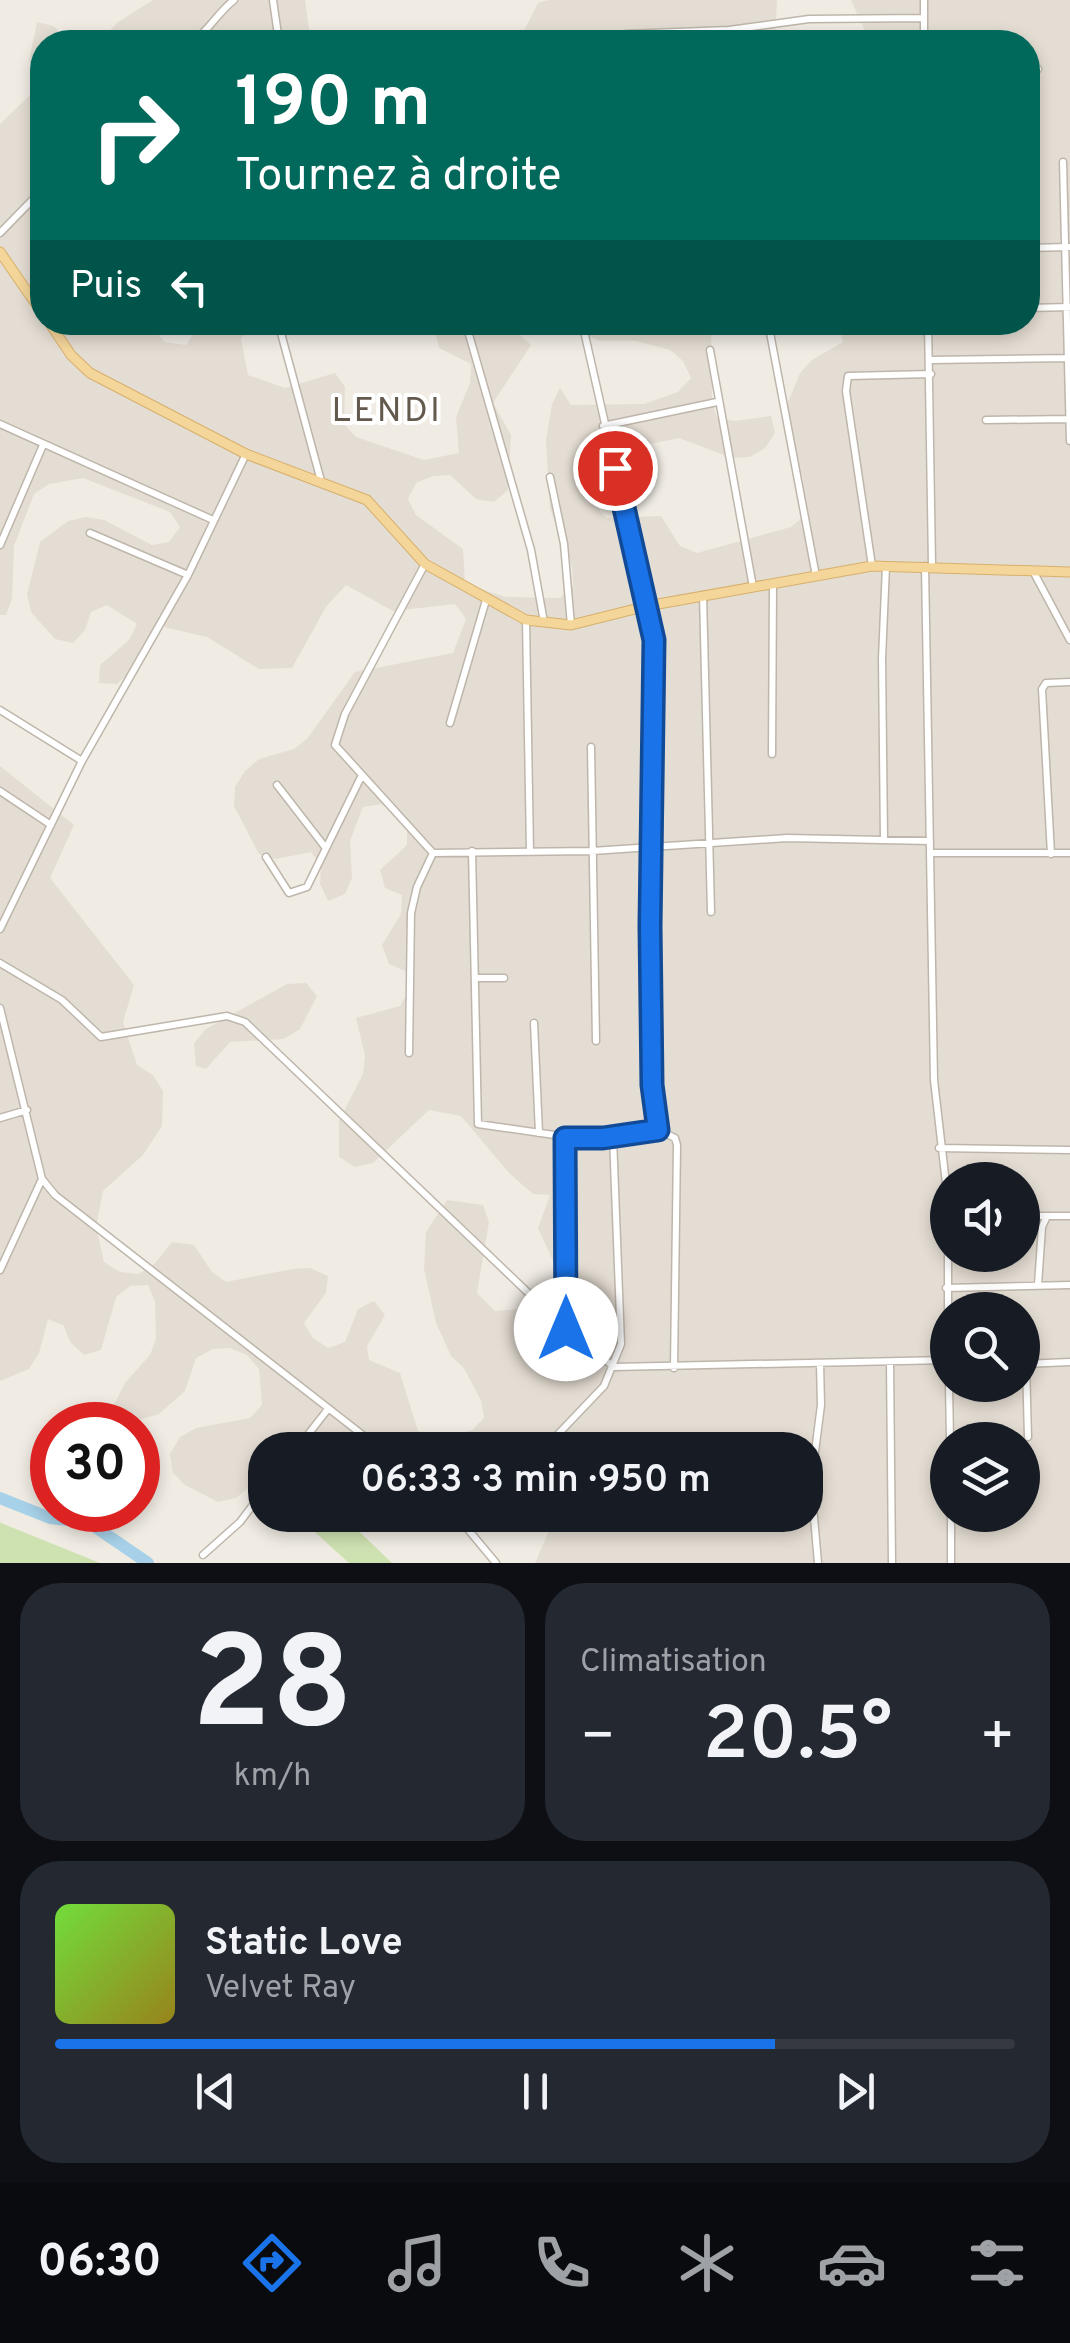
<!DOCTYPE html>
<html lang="fr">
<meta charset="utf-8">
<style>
:root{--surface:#171b24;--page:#242831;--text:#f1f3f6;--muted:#9ea1a6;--line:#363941;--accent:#1a73e8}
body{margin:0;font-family:Overpass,sans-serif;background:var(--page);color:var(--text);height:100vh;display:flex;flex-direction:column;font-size:38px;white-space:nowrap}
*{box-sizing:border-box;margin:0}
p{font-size:32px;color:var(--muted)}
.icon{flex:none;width:55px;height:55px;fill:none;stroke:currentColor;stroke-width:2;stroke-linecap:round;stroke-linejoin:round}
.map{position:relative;height:1563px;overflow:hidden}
.drawer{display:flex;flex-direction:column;gap:20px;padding:20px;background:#0d0f14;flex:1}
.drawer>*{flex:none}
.guide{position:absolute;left:30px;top:30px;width:1010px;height:305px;border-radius:40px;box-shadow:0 5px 15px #0003;background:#00695c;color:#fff;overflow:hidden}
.controls{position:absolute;left:930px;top:1162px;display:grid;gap:20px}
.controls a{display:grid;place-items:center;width:110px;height:110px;border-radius:50%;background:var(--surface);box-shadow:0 5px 15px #0003;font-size:50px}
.speed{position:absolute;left:30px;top:1402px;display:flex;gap:20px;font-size:50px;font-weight:700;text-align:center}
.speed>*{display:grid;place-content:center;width:130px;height:130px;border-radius:50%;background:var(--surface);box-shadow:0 5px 15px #0003;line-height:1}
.speed .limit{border:15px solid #d22;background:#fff;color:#111}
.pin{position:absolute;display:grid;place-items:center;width:85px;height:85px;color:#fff;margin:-42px;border:5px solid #fff;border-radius:50%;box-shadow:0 2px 10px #0007}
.me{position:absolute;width:110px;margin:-55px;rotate:0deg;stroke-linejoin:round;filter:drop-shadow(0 0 8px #0008)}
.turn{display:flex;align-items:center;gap:35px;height:210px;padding:0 40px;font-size:45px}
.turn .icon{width:130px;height:130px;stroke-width:2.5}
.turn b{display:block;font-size:70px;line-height:85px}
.then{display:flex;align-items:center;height:95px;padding:0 40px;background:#0003;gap:20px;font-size:38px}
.big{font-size:75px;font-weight:600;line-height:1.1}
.drawer .tile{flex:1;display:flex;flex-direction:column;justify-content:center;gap:15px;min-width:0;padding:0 35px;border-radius:40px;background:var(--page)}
.drawer .dial{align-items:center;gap:0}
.dial b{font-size:130px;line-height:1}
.song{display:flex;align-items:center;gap:30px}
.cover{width:120px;height:120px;border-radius:15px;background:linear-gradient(135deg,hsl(100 70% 55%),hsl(50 70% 35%))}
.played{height:10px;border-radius:5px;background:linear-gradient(90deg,var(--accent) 75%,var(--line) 75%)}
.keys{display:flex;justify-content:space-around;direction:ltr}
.heat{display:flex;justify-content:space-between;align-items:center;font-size:55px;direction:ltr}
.drawer .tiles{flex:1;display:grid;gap:20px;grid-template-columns:1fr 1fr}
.tile:last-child{grid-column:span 2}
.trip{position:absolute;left:248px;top:1432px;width:575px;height:100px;border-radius:40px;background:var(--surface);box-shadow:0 5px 15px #0003;font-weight:600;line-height:100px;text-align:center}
.menu{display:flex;height:160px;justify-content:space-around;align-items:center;background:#090b0e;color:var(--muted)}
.menu .icon{width:70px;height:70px}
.menu .current{color:var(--accent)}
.menu b{font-size:45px;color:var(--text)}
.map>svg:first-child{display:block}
.residential{fill:#e4ddd3;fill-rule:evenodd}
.green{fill:#cee1b1}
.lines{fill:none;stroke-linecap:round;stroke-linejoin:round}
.river{stroke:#a6d1e8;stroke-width:12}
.minor-casing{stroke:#beb6ab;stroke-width:9}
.major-casing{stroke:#d7b06c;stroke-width:11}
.minor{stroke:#fff;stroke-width:6}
.major{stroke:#f4d59a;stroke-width:9}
.route-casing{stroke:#114b97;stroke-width:25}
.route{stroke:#1a73e8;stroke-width:18}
.labels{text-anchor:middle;stroke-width:8;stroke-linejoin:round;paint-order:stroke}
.quarter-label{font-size:35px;letter-spacing:2.5px;fill:#63594d;stroke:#fff}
</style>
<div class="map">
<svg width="1070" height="1563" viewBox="0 0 1070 1563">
<rect width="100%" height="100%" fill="#f0ece4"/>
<path class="residential" d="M 153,0 L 305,0 L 311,42 L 99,42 L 118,22 Z
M 549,0 L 777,0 L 775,42 L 518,42 L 538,3 Z
M 851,0 L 1070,0 L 1070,1563 L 535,1563 L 556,1515 L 805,1515 L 805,1450 L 265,1450 L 265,1474 L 236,1498 L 218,1502 L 185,1485 L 173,1473 L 170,1454 L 180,1437 L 196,1428 L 250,1418 L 262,1405 L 259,1369 L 247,1355 L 230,1348 L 213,1349 L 196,1358 L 185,1391 L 159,1414 L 125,1424 L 107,1418 L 125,1383 L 150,1355 L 156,1339 L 155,1301 L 148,1285 L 130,1286 L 116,1297 L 101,1350 L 84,1355 L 70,1342 L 64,1326 L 48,1319 L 39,1353 L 29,1369 L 0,1381 L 0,766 L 74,825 L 50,878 L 134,985 L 123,1022 L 137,1065 L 153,1075 L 163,1091 L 162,1126 L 143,1155 L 103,1191 L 96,1227 L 104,1262 L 120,1272 L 139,1274 L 155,1263 L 172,1242 L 194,1245 L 212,1272 L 226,1282 L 292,1269 L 310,1268 L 328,1276 L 326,1293 L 304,1323 L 313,1338 L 328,1348 L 345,1342 L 358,1309 L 374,1301 L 385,1315 L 367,1346 L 369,1360 L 400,1373 L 418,1431 L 435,1438 L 454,1435 L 472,1430 L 484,1418 L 481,1401 L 464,1368 L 451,1356 L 436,1323 L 424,1269 L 426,1232 L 447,1200 L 483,1205 L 489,1222 L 477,1293 L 495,1311 L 531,1308 L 559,1290 L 554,1263 L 538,1228 L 550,1195 L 533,1194 L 509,1173 L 461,1116 L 429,1110 L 373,1163 L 355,1167 L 339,1157 L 339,1121 L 363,1074 L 365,1055 L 356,1018 L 400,1006 L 409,990 L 405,971 L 389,964 L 382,945 L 401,914 L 402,895 L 385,888 L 380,870 L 407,845 L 407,828 L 398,811 L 382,804 L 363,807 L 350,841 L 352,878 L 345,894 L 328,901 L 320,884 L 321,866 L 311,852 L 276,859 L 259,854 L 234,806 L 235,787 L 245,771 L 259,759 L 294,749 L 307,739 L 355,672 L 453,653 L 466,619 L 455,604 L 393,611 L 346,585 L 326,607 L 292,668 L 259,669 L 207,637 L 155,625 L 130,672 L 117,684 L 99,683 L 100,665 L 129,640 L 137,624 L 107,605 L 91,612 L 85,630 L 73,643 L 55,639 L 31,612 L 27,594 L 40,542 L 68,521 L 86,517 L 104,520 L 152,545 L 169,542 L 180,527 L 170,512 L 83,478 L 49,484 L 34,494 L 14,546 L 12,599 L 6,615 L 0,615 L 0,124 L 30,95 L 38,78 L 29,61 L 37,22 L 54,26 L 67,42 L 42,42 L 42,322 L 148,323 L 165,342 L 186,345 L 200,323 L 283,323 L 252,324 L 241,338 L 248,375 L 285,388 L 335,373 L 345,387 L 344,424 L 356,437 L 424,460 L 459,453 L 456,417 L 470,383 L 471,364 L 439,348 L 435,330 L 444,323 L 464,322 L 500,333 L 518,333 L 531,345 L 493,403 L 511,435 L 508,490 L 494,502 L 476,499 L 450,475 L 433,476 L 416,483 L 408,499 L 416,515 L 463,549 L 465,584 L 506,597 L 560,598 L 573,585 L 572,567 L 550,509 L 546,441 L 552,404 L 560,388 L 571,405 L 644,404 L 678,392 L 691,378 L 683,361 L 670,350 L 636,341 L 600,341 L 584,334 L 583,323 L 711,323 L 712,401 L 717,418 L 735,421 L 771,416 L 775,433 L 765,448 L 750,457 L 732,458 L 679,438 L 625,449 L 596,468 L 594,503 L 606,518 L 661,516 L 680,546 L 697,553 L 791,527 L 805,515 L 803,478 L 785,428 L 786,407 L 800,373 L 812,360 L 843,342 L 839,323 L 1028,322 L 1028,42 L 870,42 ZM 948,1180 L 1022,1180 L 1022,1255 L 948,1255 ZM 948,1310 L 1022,1310 L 1022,1385 L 948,1385 ZM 948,1440 L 1022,1440 L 1022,1515 L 948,1515 Z
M 306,983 L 317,996 L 300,1029 L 284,1039 L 230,1042 L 206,1069 L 196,1066 L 194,1043 L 206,1029 L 287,984 Z"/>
<path class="green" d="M 296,1515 L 342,1515 L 392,1563 L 349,1563 Z
M 0,1522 L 1,1523 L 100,1563 L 0,1563 Z"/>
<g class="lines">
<path class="river" d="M 0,1498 L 50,1518 L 88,1522 L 148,1563"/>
<defs>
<path id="minor" d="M 273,0 L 279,42
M 924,0 L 924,42
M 192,42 C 210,30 217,13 234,0
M 619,42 L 626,34 L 729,30 L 809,19 L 923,18
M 1028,69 L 1038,69
M 1063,162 L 1070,441
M 0,233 L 42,190
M 1028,248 L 1069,247
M 1028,308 L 1070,307
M 278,322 L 321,481
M 582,322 L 654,640 L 651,1085 L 658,1130 L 675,1138 L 677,1145 L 674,1368
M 768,322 L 816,576
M 928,322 L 932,565
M 468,331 L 531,550 L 544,622
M 710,350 L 753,587
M 931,360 L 1069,358
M 986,420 L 1069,419
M 0,424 L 213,520
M 603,426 L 717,402
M 550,477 L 564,544 L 571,625
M 90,533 L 188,575
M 0,545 L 43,445
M 425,564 L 345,714 L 335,745 L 433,853 L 592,851 L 787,838 L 930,841
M 872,566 L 846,391 L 848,376 L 931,374
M 925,566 L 934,1080 L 948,1201
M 1033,571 L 1070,640
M 703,595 L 711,912
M 526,620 L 530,851
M 0,710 L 82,761
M 450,723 L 486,600
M 591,747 L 596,1041
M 772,754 L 773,585
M 277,785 L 325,847
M 0,791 L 51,825
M 884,840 L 882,659 L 886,566
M 472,851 L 478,1124 L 582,1139 L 658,1130
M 930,853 L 1070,853
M 1051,854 L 1042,689 L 1046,683 L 1070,682
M 266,857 L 289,893 L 307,887 L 361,777
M 0,929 L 82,761 L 188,575 L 246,454
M 0,963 L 62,1000 L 101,1037 L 227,1016 L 245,1022 L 566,1329 L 614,1367 L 948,1360
M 475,978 L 504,978
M 0,1008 L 42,1179 L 55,1195 L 382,1450
M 534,1023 L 539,1133
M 409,1053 L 411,913 L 417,887 L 433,853
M 0,1118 L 27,1110
M 565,1138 L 566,1328
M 939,1148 L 1070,1150
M 1022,1216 L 1070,1216
M 0,1270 L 42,1179
M 1038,1285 L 1042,1227 L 1047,1216
M 946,1288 L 1070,1285
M 948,1321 L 948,1255
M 890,1362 L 892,1563
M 1024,1364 L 1070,1362
M 1026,1364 L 1028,1437
M 949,1385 L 950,1440
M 296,1450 L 328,1409
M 543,1450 L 604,1386 L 621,1344 L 613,1137
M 456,1515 L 496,1563
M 951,1515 L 951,1563
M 468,1527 L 480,1515
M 203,1555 L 240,1522 L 265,1489
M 818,1563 L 811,1483 L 821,1405 L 820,1363"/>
<path id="major" d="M 0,252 L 42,313
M 49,322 L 71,355 L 90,373 L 246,454 L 367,500 L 425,564 L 526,620 L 571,625 L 647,606 L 872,566 L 1070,572"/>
</defs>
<use href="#minor" class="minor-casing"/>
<use href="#major" class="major-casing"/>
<use href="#minor" class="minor"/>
<use href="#major" class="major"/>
</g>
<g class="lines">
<defs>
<path id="route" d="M 566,1329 L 565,1138 L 603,1138 L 658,1130 L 652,1085 L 650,926 L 654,640 L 615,468"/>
</defs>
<use href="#route" class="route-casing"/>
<use href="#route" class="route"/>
</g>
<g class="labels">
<g class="quarter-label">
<text x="387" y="421">LENDI</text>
</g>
</g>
</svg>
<div class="controls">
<a><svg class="icon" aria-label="sound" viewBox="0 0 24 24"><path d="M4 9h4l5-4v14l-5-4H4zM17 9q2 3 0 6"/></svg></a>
<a><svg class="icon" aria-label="search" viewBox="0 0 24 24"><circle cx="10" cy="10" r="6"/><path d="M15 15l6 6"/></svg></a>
<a><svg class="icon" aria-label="layers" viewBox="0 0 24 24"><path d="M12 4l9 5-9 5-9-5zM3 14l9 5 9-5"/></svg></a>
</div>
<div class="speed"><div class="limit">30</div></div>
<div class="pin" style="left:615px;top:468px;background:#d93025"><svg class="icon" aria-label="arrive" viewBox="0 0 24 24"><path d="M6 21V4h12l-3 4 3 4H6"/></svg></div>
<svg class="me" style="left:566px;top:1329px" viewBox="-20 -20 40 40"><circle r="19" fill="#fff"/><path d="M0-13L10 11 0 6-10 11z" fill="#1a73e8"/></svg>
<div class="trip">06:33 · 3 min · 950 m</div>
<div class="guide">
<div class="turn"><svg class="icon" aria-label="right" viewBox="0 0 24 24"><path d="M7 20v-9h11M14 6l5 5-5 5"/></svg><div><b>190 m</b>Tournez à droite</div></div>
<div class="then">Puis<svg class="icon" aria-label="left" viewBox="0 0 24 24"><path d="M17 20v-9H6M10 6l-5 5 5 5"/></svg></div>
</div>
</div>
<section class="drawer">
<div class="tiles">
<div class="tile dial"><b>28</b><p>km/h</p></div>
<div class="tile"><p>Climatisation</p>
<div class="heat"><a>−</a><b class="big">20.5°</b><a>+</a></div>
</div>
<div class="tile">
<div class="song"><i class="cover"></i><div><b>Static Love</b><p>Velvet Ray</p></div></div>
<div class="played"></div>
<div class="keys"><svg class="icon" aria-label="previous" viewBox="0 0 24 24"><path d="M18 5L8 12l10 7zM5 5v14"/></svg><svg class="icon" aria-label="pause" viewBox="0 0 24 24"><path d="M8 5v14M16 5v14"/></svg><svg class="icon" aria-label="next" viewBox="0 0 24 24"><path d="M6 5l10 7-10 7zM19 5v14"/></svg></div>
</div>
</div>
</section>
<nav class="menu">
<b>06:30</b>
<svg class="icon current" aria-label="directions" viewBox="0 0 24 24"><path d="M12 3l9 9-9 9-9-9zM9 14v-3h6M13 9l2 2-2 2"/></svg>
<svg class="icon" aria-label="music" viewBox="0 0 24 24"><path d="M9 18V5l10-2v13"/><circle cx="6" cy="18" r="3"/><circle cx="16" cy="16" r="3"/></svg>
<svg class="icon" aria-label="phone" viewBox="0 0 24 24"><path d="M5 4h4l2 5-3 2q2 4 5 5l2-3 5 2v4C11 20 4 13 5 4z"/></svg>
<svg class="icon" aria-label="climate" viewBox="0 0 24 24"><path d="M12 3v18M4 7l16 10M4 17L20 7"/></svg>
<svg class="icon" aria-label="car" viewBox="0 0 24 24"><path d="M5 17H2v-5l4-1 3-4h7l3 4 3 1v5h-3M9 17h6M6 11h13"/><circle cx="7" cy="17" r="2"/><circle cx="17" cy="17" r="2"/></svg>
<svg class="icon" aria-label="filters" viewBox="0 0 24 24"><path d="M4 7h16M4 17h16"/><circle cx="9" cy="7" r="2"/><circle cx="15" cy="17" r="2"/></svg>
</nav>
